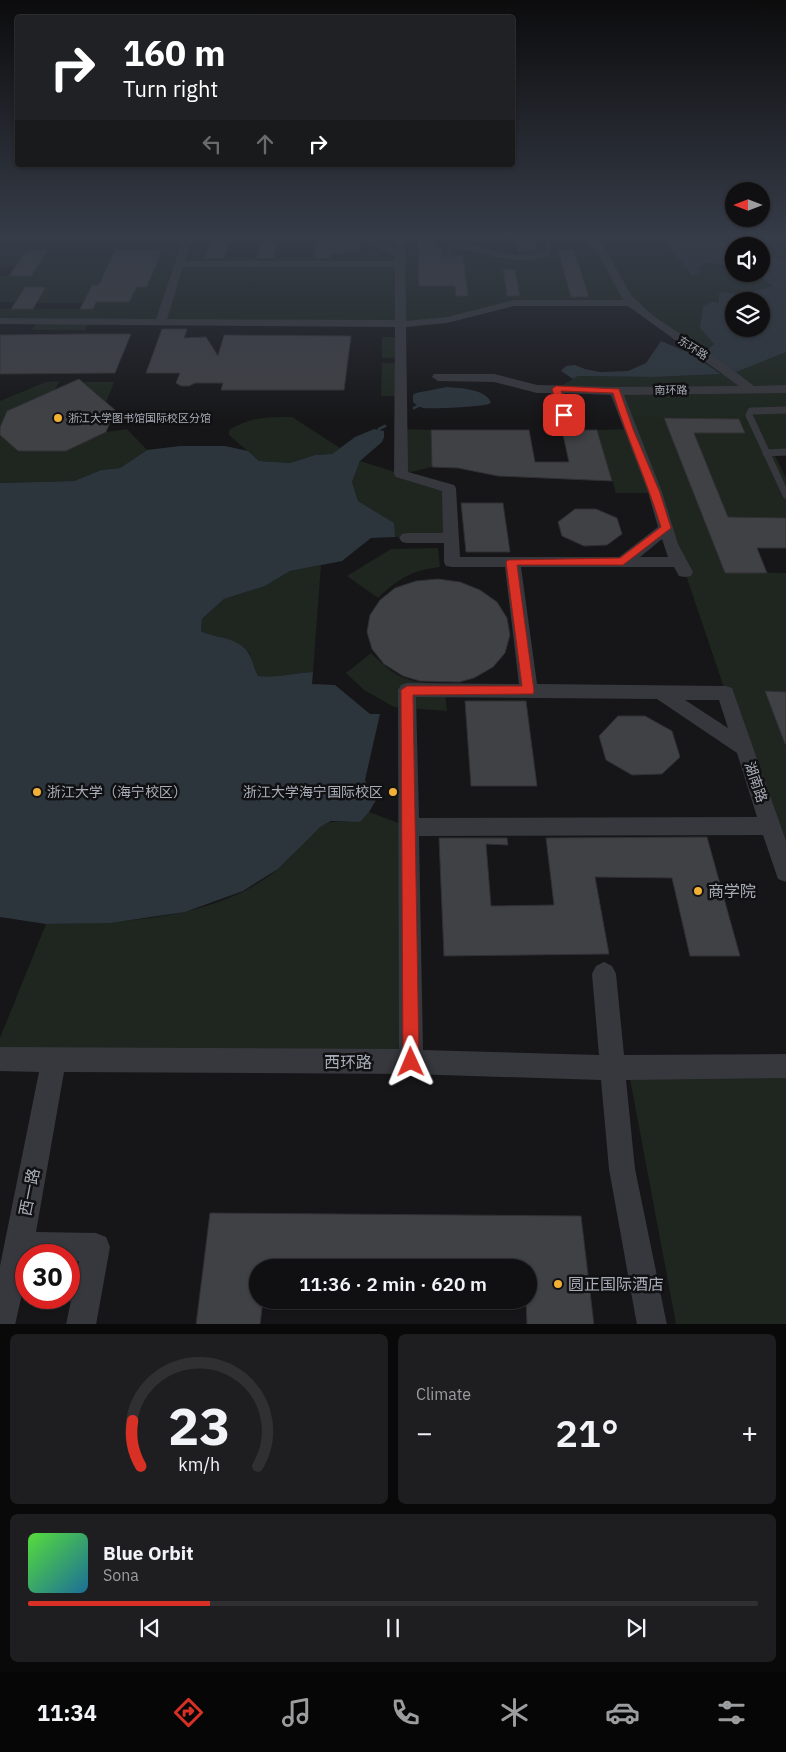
<!DOCTYPE html>
<meta charset="utf-8">
<style>
:root{--surface:#101012;--page:#1e1e20;--text:#f1f3f6;--muted:#9c9d9f;--line:#303032;--accent:#d93025}
body{margin:0;font-family:"IBM Plex Sans","Noto Sans SC",sans-serif;background:var(--page);color:var(--text);height:100vh;display:flex;flex-direction:column;font-size:19px;white-space:nowrap}
*{box-sizing:border-box;margin:0}
p{font-size:16px;color:var(--muted)}
.icon{flex:none;width:28px;height:28px;fill:none;stroke:currentColor;stroke-width:2;stroke-linecap:round;stroke-linejoin:round}
.map{position:relative;height:1324px;overflow:hidden}
.details{display:flex;flex-direction:column;gap:10px;padding:10px;background:#09090a;flex:1}
.details>*{flex:none}
.hud{position:absolute;left:15px;top:15px;width:500px;height:152px;border-radius:5px;box-shadow:0 1px 4px #0004,0 0 0 1px var(--line);background:#202124;color:#fff;overflow:hidden}
.needle{width:32px;rotate:270deg}
.tools{position:absolute;left:725px;top:182px;display:grid;gap:10px}
.tools a{display:grid;place-items:center;width:45px;height:45px;border-radius:50%;background:var(--surface);box-shadow:0 1px 4px #0004,0 0 0 1px var(--line);font-size:25px}
.speed{position:absolute;left:15px;top:1244px;display:flex;gap:10px;font-size:25px;font-weight:700;text-align:center}
.speed>*{display:grid;place-content:center;width:65px;height:65px;border-radius:50%;background:var(--surface);box-shadow:0 1px 4px #0004,0 0 0 1px var(--line);line-height:1}
.speed .limit{border:8px solid #d22;background:#fff;color:#111}
.pin{position:absolute;display:grid;place-items:center;width:42px;height:42px;color:#fff;margin:-21px;border-radius:10px;box-shadow:0 2px 8px #0006}
.me{position:absolute;width:55px;margin:-28px;rotate:359deg;stroke-linejoin:round;filter:drop-shadow(0 0 4px #0008)}
.turn{display:flex;align-items:center;gap:18px;height:105px;padding:0 25px;font-size:22px}
.turn .icon{width:65px;height:65px;stroke-width:2.5}
.turn b{display:block;font-size:35px;line-height:42px}
.lanes{display:flex;align-items:center;height:48px;padding:0 25px;background:#0003;justify-content:center;gap:25px;direction:ltr}
.lanes .off{opacity:.35}
.big{font-size:38px;font-weight:600;line-height:1.1}
.details .tile{flex:1;display:flex;flex-direction:column;justify-content:center;gap:8px;min-width:0;padding:0 18px;border-radius:8px;background:var(--page)}
.details .dial{align-items:center;gap:0}
.dial svg{height:130px;overflow:visible;fill:none;stroke:var(--line);stroke-width:7;stroke-linecap:round;text-anchor:middle}
.dial text{fill:var(--text);stroke:none}
.song{display:flex;align-items:center;gap:15px}
.cover{width:60px;height:60px;border-radius:8px;background:linear-gradient(135deg,hsl(110 70% 55%),hsl(200 70% 35%))}
.played{height:5px;border-radius:2px;background:linear-gradient(90deg,var(--accent) 25%,var(--line) 25%)}
.keys{display:flex;justify-content:space-around;direction:ltr}
.heat{display:flex;justify-content:space-between;align-items:center;font-size:28px;direction:ltr}
.details .tiles{flex:1;display:grid;gap:10px;grid-template-columns:1fr 1fr}
.tile:last-child{grid-column:span 2}
.trip{position:absolute;left:249px;top:1259px;width:288px;height:50px;border-radius:25px;background:var(--surface);box-shadow:0 1px 4px #0004,0 0 0 1px var(--line);font-weight:600;line-height:50px;text-align:center}
.menu{display:flex;height:80px;justify-content:space-around;align-items:center;background:#060607;color:var(--muted)}
.menu .icon{width:35px;height:35px}
.menu .current{color:var(--accent)}
.menu b{font-size:22px;color:var(--text)}
.map>svg:first-child{display:block}
.green{fill:#1e261f}
.water{fill:#2c353c;fill-rule:evenodd}
.lines{fill:none;stroke-linecap:round;stroke-linejoin:round}
.stream{stroke:#2c353c;stroke-width:3}
.building{fill:#404145;stroke:#303034}
.lane-far1{stroke:#37383d;stroke-width:5.5}
.lane{stroke:#37383d;stroke-width:7}
.street{fill:#37383d;fill-rule:evenodd}
.route{fill:#d93025;stroke:#8d1f18}
.poi-dot{fill:#f2b134;stroke:#111113;stroke-width:2}
.labels{text-anchor:middle;stroke-width:5;stroke-linejoin:round;paint-order:stroke}
.far-street-label{font-size:11px;fill:#a8adb8;stroke:#111113}
.far-poi-label{font-size:11px;fill:#a8adb8;stroke:#111113;text-anchor:start}
.street-label{font-size:14px;fill:#a8adb8;stroke:#111113}
.poi-label{font-size:14px;fill:#a8adb8;stroke:#111113;text-anchor:start}
.near-poi-label{font-size:16px;fill:#a8adb8;stroke:#111113;text-anchor:start}
.near-street-label{font-size:16px;fill:#a8adb8;stroke:#111113}
</style>
<div class="map">
<svg width="786" height="1325" viewBox="0 0 786 1325">
<rect width="100%" height="100%" fill="#161618"/>
<path class="green" d="M 0,237 L 212,237 L 206,258 L 330,258 L 331,251 L 340,251 L 340,254 L 349,254 L 349,250 L 367,252 L 368,246 L 361,246 L 361,240 L 356,239 L 356,237 L 661,237 L 692,276 L 702,264 L 712,264 L 734,269 L 734,274 L 755,274 L 774,286 L 740,295 L 725,292 L 719,303 L 714,344 L 705,352 L 631,303 L 514,303 L 414,324 L 90,321 L 85,330 L 32,330 L 38,321 L 0,321 L 0,309 L 93,309 L 96,302 L 129,302 L 137,287 L 147,287 L 162,251 L 27,250 L 16,266 L 0,266 Z
M 231,237 L 317,237 L 314,253 L 275,253 L 277,242 L 261,242 L 258,252 L 226,252 Z
M 698,237 L 786,237 L 786,259 L 781,260 L 761,253 L 761,246 L 744,246 Z
M 43,258 L 135,258 L 99,285 L 92,285 L 83,303 L 37,303 L 45,287 L 25,287 L 15,302 L 0,302 L 0,276 L 31,276 Z
M 382,337 L 400,337 L 400,358 L 382,358 Z
M 786,351 L 786,452 L 773,452 L 786,478 L 786,518 L 728,517 L 694,433 L 745,433 L 739,419 L 665,418 L 725,572 L 786,573 L 786,693 L 766,693 L 786,747 L 786,872 L 685,572 L 656,493 L 616,493 L 597,430 L 629,429 L 616,391 L 556,389 L 578,376 L 654,377 L 721,374 Z
M 382,363 L 400,363 L 400,396 L 381,396 Z
M 59,381 L 54,392 L 49,392 L 7,411 L 0,427 L 0,401 L 46,382 Z
M 83,382 L 114,382 L 106,402 Z
M 292,417 L 340,448 L 332,454 L 315,455 L 290,463 L 259,461 L 229,435 L 229,430 C 249,417 269,417 292,417 Z
M 127,429 L 147,450 L 120,468 L 101,470 L 74,481 L 0,483 L 0,435 L 18,451 L 66,451 L 106,432 Z
M 401,429 L 431,430 L 432,467 L 402,474 L 449,488 L 452,538 L 395,537 L 393,523 L 358,501 L 352,482 L 360,461 L 401,474 Z
M 438,548 L 440,567 C 412,570 398,579 378,598 L 347,576 L 391,549 Z
M 321,565 L 313,672 C 294,673 277,678 258,676 L 249,652 L 201,631 L 202,619 L 224,599 L 265,586 L 290,571 Z
M 371,653 C 400,681 406,681 444,685 L 447,711 L 394,707 L 364,690 L 346,673 Z
M 369,812 L 409,827 L 411,1062 L 0,1059 L 0,1038 L 46,924 C 122,923 216,920 278,869 C 293,857 304,837 321,826 C 337,816 356,829 369,812 Z
M 628,1068 L 786,1068 L 786,1324 L 676,1324 Z"/>
<path class="water" d="M 661,237 L 698,237 L 744,246 L 734,246 L 734,269 C 723,266 708,259 699,267 L 700,273 L 692,276 Z
M 761,253 L 781,260 L 786,259 L 786,352 L 736,372 L 705,352 L 714,344 L 700,328 L 703,306 L 712,302 L 719,303 L 719,294 L 725,292 L 740,295 L 773,286 L 755,274 L 761,274 ZM 734,301 L 761,301 L 761,329 L 734,329 Z
M 661,341 L 692,354 L 721,374 L 654,377 L 578,376 L 573,379 L 561,371 L 566,366 L 575,365 L 585,369 L 600,372 L 628,371 L 646,363 Z
M 447,387 C 460,388 487,389 491,403 C 486,407 431,409 423,408 C 419,407 416,405 413,402 L 413,395 L 416,393 Z
M 374,429 L 384,431 L 384,437 L 382,442 L 360,461 L 352,482 L 358,501 L 394,523 L 395,537 L 371,538 L 342,561 L 290,571 L 265,586 L 224,599 L 202,619 L 201,631 C 216,639 235,636 247,651 C 252,657 254,668 258,676 C 277,678 294,673 313,672 L 312,684 L 335,685 L 370,714 L 380,714 L 365,780 L 369,790 L 376,800 L 369,812 L 360,822 L 331,821 L 320,827 L 278,869 L 243,891 L 185,912 L 110,923 L 46,924 L 0,917 L 0,483 L 74,481 L 101,470 L 120,468 L 147,450 L 180,446 L 225,446 L 248,451 L 259,461 L 290,463 L 315,455 L 332,454 L 355,437 Z"/>
<g class="lines">
<path class="stream" d="M 414,408 L 418,406
M 379,429 L 385,426"/>
</g>
<path class="building" d="M 212,237 L 231,237 L 224,258 L 205,258 Z
M 317,237 L 356,237 L 356,239 L 361,239 L 360,252 L 331,254 L 330,258 L 314,258 Z
M 418,237 L 436,237 L 437,247 L 442,247 L 442,255 L 445,255 L 449,259 L 453,258 L 455,255 L 463,255 L 468,296 L 456,296 L 455,286 L 419,286 Z
M 515,237 L 535,237 L 538,250 L 519,252 Z
M 261,242 L 277,242 L 274,258 L 257,258 Z
M 27,250 L 48,250 L 31,276 L 9,276 Z
M 115,250 L 162,250 L 147,287 L 137,287 L 129,302 L 96,302 L 93,309 L 80,309 L 92,285 L 99,285 Z
M 558,250 L 574,250 L 589,297 L 571,297 Z
M 503,269 L 515,270 L 520,296 L 507,296 Z
M 25,287 L 46,287 L 33,309 L 11,309 Z
M 162,329 L 187,329 L 184,338 L 206,337 L 218,356 L 224,335 L 351,336 L 344,390 L 221,390 L 223,383 L 195,383 L 189,386 L 181,386 L 176,383 L 180,373 L 146,373 Z
M 83,334 L 131,334 L 115,373 L 0,374 L 0,335 Z
M 79,379 L 115,410 L 106,432 L 66,451 L 18,451 L 0,435 L 0,427 L 7,411 Z
M 664,418 L 739,419 L 745,433 L 694,433 L 728,517 L 786,518 L 786,548 L 757,548 L 767,573 L 725,573 Z
M 431,430 L 529,430 L 535,462 L 569,462 L 562,430 L 597,430 L 612,481 L 498,476 L 458,468 L 432,467 Z
M 461,503 L 503,503 L 510,552 L 466,552 Z
M 575,509 L 596,509 L 617,518 L 622,534 L 607,545 L 584,546 L 562,536 L 558,522 Z
M 438,579 L 460,582 L 480,590 L 497,602 L 507,618 L 510,635 L 505,653 L 493,667 L 474,678 L 459,682 L 420,681 L 403,676 L 384,664 L 372,649 L 367,632 L 370,615 L 380,600 L 395,588 L 416,581 Z
M 765,691 L 786,692 L 786,744 L 785,744 Z
M 465,701 L 526,701 L 537,786 L 471,786 Z
M 618,716 L 645,716 L 672,731 L 680,757 L 662,774 L 632,775 L 606,760 L 599,736 Z
M 707,837 L 740,956 L 690,956 L 672,878 L 595,877 L 609,954 L 444,956 L 439,838 L 507,838 L 508,845 L 486,844 L 491,906 L 554,905 L 546,838 Z
M 210,1213 L 581,1216 L 594,1325 L 527,1325 L 526,1300 L 528,1300 L 528,1268 L 258,1268 L 258,1300 L 263,1300 L 260,1325 L 196,1325 Z"/>
<g class="lines">
<path class="lane-far1" d="M 370,237 L 369,240 L 400,256
M 450,255 L 449,246 C 489,246 506,266 548,253 L 548,237"/>
<path class="lane" d="M 786,410 L 751,411 L 749,415 L 786,495
M 766,453 L 786,452"/>
<path class="street" d="M 0,237 L 193,237 L 185,261 L 395,261 L 395,237 L 405,237 L 406,321 L 447,317 L 514,300 L 623,300 L 597,252 L 579,237 L 591,237 L 604,247 L 631,295 L 652,315 L 724,363 L 754,386 L 786,385 L 786,393 L 624,395 L 662,492 L 678,544 L 693,572 L 691,576 L 685,577 L 679,576 L 674,567 L 521,567 L 537,684 L 726,686 L 732,688 L 786,841 L 786,882 L 778,879 L 763,835 L 419,836 L 423,1050 L 599,1055 L 592,974 L 596,966 L 604,962 L 612,966 L 616,974 L 624,1055 L 786,1054 L 786,1078 L 626,1080 L 635,1169 L 667,1325 L 637,1325 L 609,1169 L 601,1080 L 411,1074 L 64,1072 L 36,1232 L 96,1233 L 106,1237 L 110,1247 L 96,1325 L 66,1325 L 79,1261 L 69,1261 L 69,1255 L 26,1255 L 26,1276 L 15,1325 L 0,1325 L 0,1266 L 39,1072 L 0,1071 L 0,1047 L 399,1049 L 398,690 L 401,685 L 407,683 L 519,684 L 505,567 L 452,567 L 446,566 L 444,562 L 444,543 L 407,543 L 402,542 L 399,538 L 402,534 L 407,533 L 443,533 L 442,491 L 396,477 L 394,474 L 395,327 L 0,324 L 0,318 L 156,319 L 182,242 L 0,242 ZM 183,267 L 395,267 L 395,320 L 167,319 ZM 514,306 L 628,306 L 739,386 L 616,387 L 537,385 L 494,374 L 434,374 L 432,377 L 438,381 L 494,382 L 537,393 L 551,393 L 558,415 L 564,419 L 570,415 L 564,393 L 611,395 L 648,492 L 658,527 L 619,557 L 460,557 L 456,488 L 454,485 L 408,472 L 406,327 L 447,323 ZM 662,539 L 668,557 L 640,557 ZM 416,697 L 657,699 L 737,753 L 757,817 L 419,818 ZM 685,700 L 719,700 L 728,728 Z"/>
</g>
<linearGradient id="sky" x2="0" y2="1"><stop stop-color="#0c0c0d"/><stop offset="0.56" stop-color="#363c48"/><stop offset="1" stop-color="#363c48" stop-opacity="0"/></linearGradient>
<rect width="786" height="423" fill="url(#sky)"/>
<path class="route" d="M 556,386 L 619,389 L 633,429 L 660,493 L 671,528 L 623,565 L 517,565 L 534,691 L 533,694 L 413,695 L 419,1062 L 417,1068 L 411,1070 L 405,1068 L 403,1062 L 401,690 L 407,686 L 522,686 L 506,562 L 508,560 L 620,558 L 661,527 C 647,481 627,438 613,393 L 561,391 L 568,415 L 564,418 L 560,415 L 552,389 Z"/>
<g class="poi-dot">
<circle cx="58" cy="418" r="5"/>
<circle cx="37" cy="792" r="5"/>
<circle cx="393" cy="792" r="5"/>
<circle cx="698" cy="891" r="5"/>
<circle cx="558" cy="1284" r="5"/>
</g>
<g class="labels">
<g class="far-street-label">
<text transform="translate(693 348) rotate(33)" y="4">东环路</text>
<text transform="translate(671 390) rotate(-1)" y="4">南环路</text>
</g>
<g class="far-poi-label">
<text x="68" y="422">浙江大学图书馆国际校区分馆</text>
</g>
<g class="street-label">
<text transform="translate(756 782) rotate(71)" y="5">湖南路</text>
</g>
<g class="poi-label">
<text x="47" y="797">浙江大学（海宁校区）</text>
<text x="383" y="797" text-anchor="end">浙江大学海宁国际校区</text>
</g>
<g class="near-poi-label">
<text x="708" y="897">商学院</text>
<text x="568" y="1290">圆正国际酒店</text>
</g>
<g class="near-street-label">
<text x="348" y="1068">西环路</text>
<text transform="translate(29 1192) rotate(-79)" y="6">西一路</text>
</g>
</g>
</svg>
<div class="tools">
<a><svg class="needle" viewBox="-14 -14 28 28"><path d="M0-13l5 13h-10z" fill="#e53935"/><path d="M0 13l5-13h-10z" fill="#9c9d9f"/></svg></a>
<a><svg class="icon" aria-label="sound" viewBox="0 0 24 24"><path d="M4 9h4l5-4v14l-5-4H4zM17 9q2 3 0 6"/></svg></a>
<a><svg class="icon" aria-label="layers" viewBox="0 0 24 24"><path d="M12 4l9 5-9 5-9-5zM3 14l9 5 9-5"/></svg></a>
</div>
<div class="speed"><div class="limit">30</div></div>
<div class="pin" style="left:564px;top:415px;background:#d93025"><svg class="icon" aria-label="arrive" viewBox="0 0 24 24"><path d="M6 21V4h12l-3 4 3 4H6"/></svg></div>
<svg class="me" style="left:411px;top:1062px" viewBox="-20 -20 40 40"><path d="M0-17L14 15 0 8-14 15z" fill="#d93025" stroke="#fff" stroke-width="4"/></svg>
<div class="trip">11:36 · 2 min · 620 m</div>
<div class="hud">
<div class="turn"><svg class="icon" aria-label="right" viewBox="0 0 24 24"><path d="M7 20v-9h11M14 6l5 5-5 5"/></svg><div><b>160 m</b>Turn right</div></div>
<div class="lanes"><svg class="icon off" aria-label="left" viewBox="0 0 24 24"><path d="M17 20v-9H6M10 6l-5 5 5 5"/></svg><svg class="icon off" aria-label="ahead" viewBox="0 0 24 24"><path d="M12 20V5M6 11l6-6 6 6"/></svg><svg class="icon" aria-label="right" viewBox="0 0 24 24"><path d="M7 20v-9h11M14 6l5 5-5 5"/></svg></div>
</div>
</div>
<section class="details">
<div class="tiles">
<div class="tile dial"><svg viewBox="0 0 100 80">
<path d="M14 69A42 42 0 1 1 86 69"/>
<path d="M14 69A42 42 0 0 1 9 41" stroke="#d93025"/>
<text x="50" y="56" font-size="32" font-weight="700">23</text>
<text x="50" y="72" font-size="11">km/h</text>
</svg></div>
<div class="tile"><p>Climate</p>
<div class="heat"><a>−</a><b class="big">21°</b><a>+</a></div>
</div>
<div class="tile">
<div class="song"><i class="cover"></i><div><b>Blue Orbit</b><p>Sona</p></div></div>
<div class="played"></div>
<div class="keys"><svg class="icon" aria-label="previous" viewBox="0 0 24 24"><path d="M18 5L8 12l10 7zM5 5v14"/></svg><svg class="icon" aria-label="pause" viewBox="0 0 24 24"><path d="M8 5v14M16 5v14"/></svg><svg class="icon" aria-label="next" viewBox="0 0 24 24"><path d="M6 5l10 7-10 7zM19 5v14"/></svg></div>
</div>
</div>
</section>
<nav class="menu">
<b>11:34</b>
<svg class="icon current" aria-label="directions" viewBox="0 0 24 24"><path d="M12 3l9 9-9 9-9-9zM9 14v-3h6M13 9l2 2-2 2"/></svg>
<svg class="icon" aria-label="music" viewBox="0 0 24 24"><path d="M9 18V5l10-2v13"/><circle cx="6" cy="18" r="3"/><circle cx="16" cy="16" r="3"/></svg>
<svg class="icon" aria-label="phone" viewBox="0 0 24 24"><path d="M5 4h4l2 5-3 2q2 4 5 5l2-3 5 2v4C11 20 4 13 5 4z"/></svg>
<svg class="icon" aria-label="climate" viewBox="0 0 24 24"><path d="M12 3v18M4 7l16 10M4 17L20 7"/></svg>
<svg class="icon" aria-label="car" viewBox="0 0 24 24"><path d="M5 17H2v-5l4-1 3-4h7l3 4 3 1v5h-3M9 17h6M6 11h13"/><circle cx="7" cy="17" r="2"/><circle cx="17" cy="17" r="2"/></svg>
<svg class="icon" aria-label="filters" viewBox="0 0 24 24"><path d="M4 7h16M4 17h16"/><circle cx="9" cy="7" r="2"/><circle cx="15" cy="17" r="2"/></svg>
</nav>
